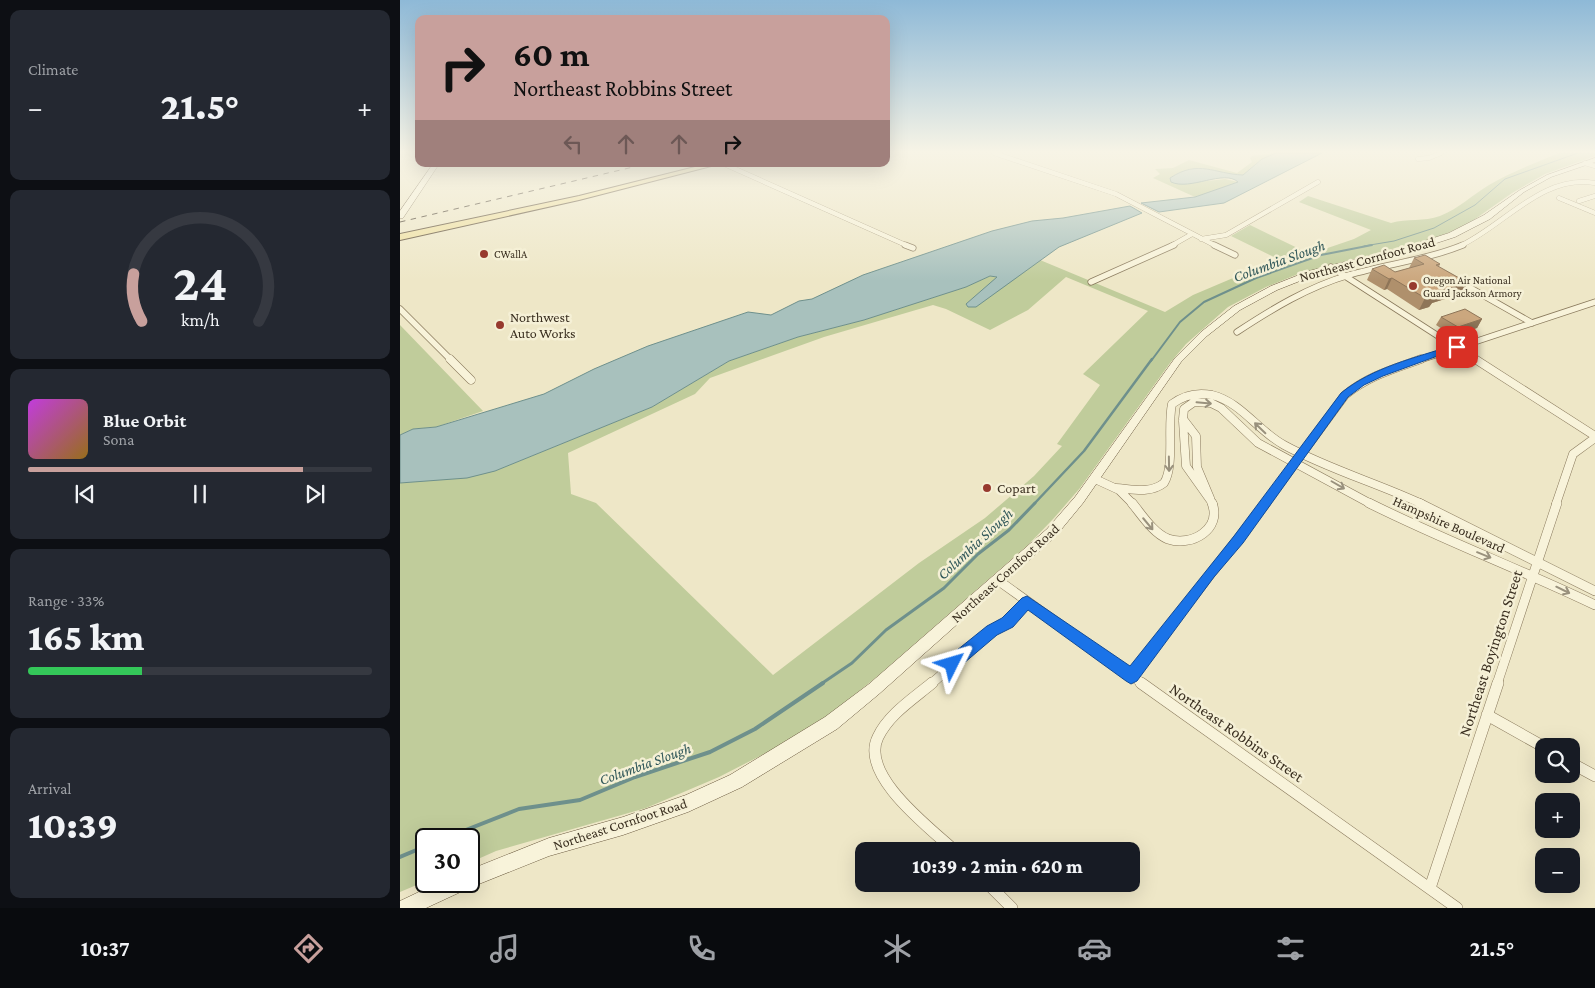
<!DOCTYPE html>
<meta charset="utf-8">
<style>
:root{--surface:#171b24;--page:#242831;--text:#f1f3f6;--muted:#9ea1a6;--line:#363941;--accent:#c8a09c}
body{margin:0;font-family:"Crimson Pro",serif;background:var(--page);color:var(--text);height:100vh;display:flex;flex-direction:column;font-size:19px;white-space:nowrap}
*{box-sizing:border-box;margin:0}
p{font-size:16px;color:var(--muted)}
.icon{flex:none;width:28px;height:28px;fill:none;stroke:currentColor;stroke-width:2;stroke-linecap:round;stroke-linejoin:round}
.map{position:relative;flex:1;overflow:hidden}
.sheet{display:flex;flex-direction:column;gap:10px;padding:10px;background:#0d0f14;width:400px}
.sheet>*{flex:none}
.top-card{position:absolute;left:15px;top:15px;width:475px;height:152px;border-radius:10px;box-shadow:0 5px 20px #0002;background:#c8a09c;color:#111;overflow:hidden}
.fabs{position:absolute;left:1135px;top:738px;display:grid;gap:10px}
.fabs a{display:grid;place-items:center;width:45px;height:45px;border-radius:10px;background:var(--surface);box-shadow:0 5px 20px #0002;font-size:25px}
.speed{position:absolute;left:15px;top:828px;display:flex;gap:10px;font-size:25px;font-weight:700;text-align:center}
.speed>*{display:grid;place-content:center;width:65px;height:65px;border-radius:50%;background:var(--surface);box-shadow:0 5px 20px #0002;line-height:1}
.speed .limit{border:2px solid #111;border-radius:8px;background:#fff;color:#111}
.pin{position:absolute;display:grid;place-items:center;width:42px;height:42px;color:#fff;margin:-21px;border-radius:10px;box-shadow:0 2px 8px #0006}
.me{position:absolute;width:55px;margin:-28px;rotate:50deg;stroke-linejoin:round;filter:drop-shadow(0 0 4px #0008)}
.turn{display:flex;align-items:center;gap:18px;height:105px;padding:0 15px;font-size:22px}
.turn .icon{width:65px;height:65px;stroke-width:2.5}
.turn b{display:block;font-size:35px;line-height:42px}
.lanes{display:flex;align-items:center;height:48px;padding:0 15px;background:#0003;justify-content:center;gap:25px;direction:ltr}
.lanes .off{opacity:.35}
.big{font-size:38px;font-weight:800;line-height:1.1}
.sheet .tile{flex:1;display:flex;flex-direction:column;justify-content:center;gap:8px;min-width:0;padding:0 18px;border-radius:10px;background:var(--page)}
.sheet .dial{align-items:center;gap:0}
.dial svg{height:130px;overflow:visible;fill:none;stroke:var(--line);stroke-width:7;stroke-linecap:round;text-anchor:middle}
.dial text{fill:var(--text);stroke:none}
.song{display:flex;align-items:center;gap:15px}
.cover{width:60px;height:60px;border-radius:8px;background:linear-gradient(135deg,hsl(290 70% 55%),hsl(40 70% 35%))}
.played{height:5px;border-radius:2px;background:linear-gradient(90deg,var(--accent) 80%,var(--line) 80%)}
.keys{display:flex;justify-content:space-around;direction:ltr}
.heat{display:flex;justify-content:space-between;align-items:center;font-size:28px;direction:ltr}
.charge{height:8px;border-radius:4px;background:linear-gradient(90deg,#34c759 33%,var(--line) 0)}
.trip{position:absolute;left:455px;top:842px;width:285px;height:50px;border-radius:10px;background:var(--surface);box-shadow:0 5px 20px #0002;font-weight:800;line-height:50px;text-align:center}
.dock{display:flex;height:80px;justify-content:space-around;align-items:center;background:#090b0e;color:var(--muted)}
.dock .icon{width:35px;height:35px}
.dock .active{color:var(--accent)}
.dock b{font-size:22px;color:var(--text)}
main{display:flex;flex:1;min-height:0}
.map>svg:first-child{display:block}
.green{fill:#c0cc9b;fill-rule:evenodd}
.water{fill:#a8c1bd;stroke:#6e908c}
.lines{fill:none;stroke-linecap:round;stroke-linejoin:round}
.stream-far4{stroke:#6e908c;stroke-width:1}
.stream-far3{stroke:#6e908c;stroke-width:2}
.stream-far2{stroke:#6e908c;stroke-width:2.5}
.stream-far1{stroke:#6e908c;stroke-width:3}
.stream{stroke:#6e908c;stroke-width:4}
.street-far4-casing{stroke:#89795c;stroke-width:5}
.street-far3-casing{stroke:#89795c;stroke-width:7}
.street-far2-casing{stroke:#89795c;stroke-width:9}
.street-far1-casing{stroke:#89795c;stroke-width:10}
.street-casing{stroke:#89795c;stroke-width:12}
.secondary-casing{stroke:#6b5a40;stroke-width:1}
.primary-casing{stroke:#574730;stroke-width:2}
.street-far4{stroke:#f8f3da;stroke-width:4.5}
.street-far3{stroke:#f8f3da;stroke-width:5.5}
.street-far2{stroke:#f8f3da;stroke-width:8}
.street-far1{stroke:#f8f3da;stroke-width:9}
.street{stroke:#f8f3da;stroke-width:11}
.secondary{fill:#f8f3da;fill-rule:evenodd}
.primary{fill:#efe0a0;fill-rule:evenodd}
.rail{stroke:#3a2f20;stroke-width:1;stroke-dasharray:5.5 5.5;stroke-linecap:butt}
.wall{fill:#af906c}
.shaded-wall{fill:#8e7558}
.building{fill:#cba77e;stroke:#8e7558}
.oneway{stroke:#99917d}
.route{fill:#1a73e8;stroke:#114b97}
.poi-dot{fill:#973a2e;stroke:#f5f0d6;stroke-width:2}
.labels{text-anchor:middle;stroke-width:5;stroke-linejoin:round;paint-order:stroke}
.far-poi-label{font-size:11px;fill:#3a2f20;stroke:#f5f0d6;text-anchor:start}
.street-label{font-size:14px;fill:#3a2f20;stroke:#f5f0d6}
.poi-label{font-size:14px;fill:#3a2f20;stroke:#f5f0d6;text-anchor:start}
.water-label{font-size:15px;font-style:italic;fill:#305759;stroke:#f5f0d6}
.near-street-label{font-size:16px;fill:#3a2f20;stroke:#f5f0d6}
</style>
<main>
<section class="sheet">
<div class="tile"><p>Climate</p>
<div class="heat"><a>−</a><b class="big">21.5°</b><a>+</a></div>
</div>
<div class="tile dial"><svg viewBox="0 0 100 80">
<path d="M14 69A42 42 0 1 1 86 69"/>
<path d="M14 69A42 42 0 0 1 9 40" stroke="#c8a09c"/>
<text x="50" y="56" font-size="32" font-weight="700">24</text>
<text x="50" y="72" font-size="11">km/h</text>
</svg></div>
<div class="tile">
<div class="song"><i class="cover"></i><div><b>Blue Orbit</b><p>Sona</p></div></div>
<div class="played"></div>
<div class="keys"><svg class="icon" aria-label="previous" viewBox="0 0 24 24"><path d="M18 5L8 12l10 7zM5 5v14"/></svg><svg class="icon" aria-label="pause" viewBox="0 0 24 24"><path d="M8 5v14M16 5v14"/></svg><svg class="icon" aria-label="next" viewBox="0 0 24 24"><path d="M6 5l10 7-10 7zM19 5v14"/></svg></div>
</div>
<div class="tile"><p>Range · 33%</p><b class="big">165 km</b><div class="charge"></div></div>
<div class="tile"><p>Arrival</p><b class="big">10:39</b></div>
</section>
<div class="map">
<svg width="1195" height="908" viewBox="0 0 1195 908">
<rect width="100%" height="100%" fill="#eee7c7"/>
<path class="green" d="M 876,153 L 862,159 L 843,175 C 815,174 798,160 770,178 L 780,184 L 825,179 L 838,182 L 795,197 L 753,178 L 760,174 L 755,169 L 773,168 L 789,160 L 837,173 L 852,162 L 850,158 L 852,156 Z
M 1159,153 L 1195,153 L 1195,156 L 1145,174 L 1112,193 L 1068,224 L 1041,236 L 898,274 L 866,287 L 828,307 L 786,344 L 770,363 L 680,488 L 654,518 L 629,544 L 479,675 L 418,724 L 391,740 L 319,777 L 246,808 L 96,851 L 69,863 L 69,839 L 26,839 L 26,881 L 0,892 L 0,483 L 95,471 L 252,407 L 329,361 L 398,337 L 464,320 L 566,287 L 590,276 L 598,277 L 566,304 L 640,260 L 765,312 L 793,295 L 878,259 L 831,236 L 850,225 L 910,254 L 954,239 L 971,230 L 899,202 L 908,196 L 991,223 C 1007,218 1024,222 1040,216 C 1060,208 1072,195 1089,185 C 1111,172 1135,163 1159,153 ZM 666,277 L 748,311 L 683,374 L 700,385 L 657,444 L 662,446 L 634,476 L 585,518 L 519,563 L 373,675 L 196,503 L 171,494 L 168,453 L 295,394 L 310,378 L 424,337 L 533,305 L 546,309 L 590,330 L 628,310 Z
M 0,325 L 83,411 L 36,427 L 13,429 L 0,435 Z"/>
<path class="water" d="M 876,153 L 922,153 L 824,203 L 759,212 L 741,203 L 795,197 L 838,182 C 824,169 790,191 771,182 L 770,178 C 799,159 814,174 843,175 L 862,159 Z
M 730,206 L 742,213 L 659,247 L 576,307 L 568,307 L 566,304 L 597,277 L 590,276 L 566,287 L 464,320 L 398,337 L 329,361 L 252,407 L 95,471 L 67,478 L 0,483 L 0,435 L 13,429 L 36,427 L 144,394 L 194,369 L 248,346 L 348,312 L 371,315 L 399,301 L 412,299 L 463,275 L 592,231 L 632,221 L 663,218 Z"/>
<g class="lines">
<path class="stream-far4" d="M 964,246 L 994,241 L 1034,228 L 1075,205 L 1105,179 L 1178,153"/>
<path class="stream-far3" d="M 751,361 L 780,322 L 804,302 L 856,278 L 921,255 L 972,245"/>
<path class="stream-far2" d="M 634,504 L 684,451 L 752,359"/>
<path class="stream-far1" d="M 421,684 L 452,663 L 486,630 L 544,588 L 578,554 L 609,530 L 635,503"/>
<path class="stream" d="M 43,839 L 119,809 L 180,800 L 235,777 L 310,752 L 355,729 L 423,683
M 0,857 L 26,846"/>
<defs>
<path id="street-far4" d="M 594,153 L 716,194 L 816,246
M 1018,159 L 1029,158 L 1041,153
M 1185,163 L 1195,166
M 324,164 L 508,246
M 1159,198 L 1195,213
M 1179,201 L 1195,196
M 801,239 L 826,235 L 918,182
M 771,246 L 792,234
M 1060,246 C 1105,225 1142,174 1195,183"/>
<path id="street-far3" d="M 505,245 L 513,248
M 814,245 L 835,255
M 931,267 L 1077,361
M 1058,281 L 1132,323
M 691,282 L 774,245
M 0,309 L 52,361
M 837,332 C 872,309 908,287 949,275 C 987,264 1026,260 1063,245
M 1017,361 L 1195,302"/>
<path id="street-far2" d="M 50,359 L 71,380
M 1075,359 L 1195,436
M 783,421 L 786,466 L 813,504
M 695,479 L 719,490 L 733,504
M 716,488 C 733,489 750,494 764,483 C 775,466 767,426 772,404 C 784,395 797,392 812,395 C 841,402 858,431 884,445 C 928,469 977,483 1022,504
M 810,498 L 797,467 L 796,436 L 783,419 L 784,409 L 794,402 L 811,403 L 821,408 L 858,443 L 971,504
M 865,504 L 945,395 C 968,376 993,369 1021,359
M 1156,504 L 1173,454 L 1195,438"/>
<path id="street-far1" d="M 732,503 C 742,515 753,533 768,539 C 792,547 822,529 812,503
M 969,503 C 1043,540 1120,569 1195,605
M 1019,503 L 1195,591
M 599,581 L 743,684
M 731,676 L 866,503
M 531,684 L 592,631 L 608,623 L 627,602
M 1097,684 L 1157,503"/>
<path id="street" d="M 532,683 C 513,699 489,714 478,737 C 459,775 530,828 555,851
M 741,683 L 1057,908
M 1087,715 L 1144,747
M 1171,763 L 1195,776
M 588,884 L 612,908
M 1030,888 L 1098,683"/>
<path id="secondary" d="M 1195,158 L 1195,162 L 1151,177 L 1124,192 L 1090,219 L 1055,237 L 1018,249 L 915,275 L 877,290 L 840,310 L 807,336 L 781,362 L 683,503 L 655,537 L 479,694 L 437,729 L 342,787 L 288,812 L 223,835 L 149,856 L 69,888 L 26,908 L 0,908 L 0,901 L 42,881 L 69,881 L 69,870 L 149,838 L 223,817 L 286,795 L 330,775 L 425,717 L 469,684 L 647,529 L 675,497 L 775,358 L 801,332 L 834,306 L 871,286 L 909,271 L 1012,245 L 1049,233 L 1084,215 L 1120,190 L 1147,175 Z
M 33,164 L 39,164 L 3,218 L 0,218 L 0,211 Z"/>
<path id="primary" d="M 307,164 L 319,164 L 179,200 L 0,240 L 0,234 L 179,196 Z"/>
</defs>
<use href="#street-far4" class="street-far4-casing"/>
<use href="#street-far3" class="street-far3-casing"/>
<use href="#street-far2" class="street-far2-casing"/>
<use href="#street-far1" class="street-far1-casing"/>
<use href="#street" class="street-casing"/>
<use href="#secondary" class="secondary-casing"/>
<use href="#primary" class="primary-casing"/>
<use href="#street-far4" class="street-far4"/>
<use href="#street-far3" class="street-far3"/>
<use href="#street-far2" class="street-far2"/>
<use href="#street-far1" class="street-far1"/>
<use href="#street" class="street"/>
<use href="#secondary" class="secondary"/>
<use href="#primary" class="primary"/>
<path class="rail" d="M 0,222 L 246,164"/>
</g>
<path class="wall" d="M 1014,258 L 1040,264 L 1039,267 L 1068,283 L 1061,294 L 1032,303 L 1029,307 L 1019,310 L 987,289 L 984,290 L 967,280 L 972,269 L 995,272 L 1009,268 Z
M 1041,317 L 1082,319 L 1077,328 L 1053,336 L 1036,325 Z"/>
<path class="shaded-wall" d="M 992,278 L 987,289 L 984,290 L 989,279 Z
M 1068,283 L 1061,294 L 1032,303 L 1029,307 L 1019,310 L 1025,298 L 1032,293 Z
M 1082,319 L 1077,328 L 1053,336 L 1058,327 Z"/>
<path class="building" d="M 1025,255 L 1040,264 L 1036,265 L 1068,283 L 1032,293 L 1035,295 L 1025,298 L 992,278 L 989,279 L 972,269 L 984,265 L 995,272 L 1024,264 L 1014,258 Z
M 1065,309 L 1082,319 L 1058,327 L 1041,317 Z"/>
<defs><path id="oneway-shaft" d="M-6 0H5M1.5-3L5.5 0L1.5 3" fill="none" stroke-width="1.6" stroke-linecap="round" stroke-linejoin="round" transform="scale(1.25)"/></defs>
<g class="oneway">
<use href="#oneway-shaft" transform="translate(804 403) rotate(5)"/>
<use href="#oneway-shaft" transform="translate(860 428) rotate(-136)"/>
<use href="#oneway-shaft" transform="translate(769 464) rotate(89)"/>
<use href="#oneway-shaft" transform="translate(938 485) rotate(30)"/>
<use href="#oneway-shaft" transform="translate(748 524) rotate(50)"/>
<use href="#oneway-shaft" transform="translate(1084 555) rotate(22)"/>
<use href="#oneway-shaft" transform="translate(1163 590) rotate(26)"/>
</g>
<linearGradient id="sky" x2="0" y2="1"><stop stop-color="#8eb9d7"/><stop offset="0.54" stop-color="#f7f4e6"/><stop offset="1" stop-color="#f7f4e6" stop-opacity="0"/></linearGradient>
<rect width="1195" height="281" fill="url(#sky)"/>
<path class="route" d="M 1054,345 L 1062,347 L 983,376 L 964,385 L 948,397 L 843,543 L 814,577 L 737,681 L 731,684 L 726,681 L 628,610 L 613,627 L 597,635 L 557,669 L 552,671 L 546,669 L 544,664 L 546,659 L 587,626 L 602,618 L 622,598 L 627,596 L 730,666 L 834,536 L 941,393 C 973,367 1015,358 1054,345 Z"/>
<g class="poi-dot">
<circle cx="84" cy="254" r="5"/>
<circle cx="1013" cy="286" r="5"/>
<circle cx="100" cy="325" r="5"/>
<circle cx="587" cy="488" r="5"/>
</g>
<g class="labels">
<g class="far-poi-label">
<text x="94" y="258">CWallA</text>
<text x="1023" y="284">Oregon Air National<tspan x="1023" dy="13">Guard Jackson Armory</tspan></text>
</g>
<g class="street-label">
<text transform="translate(967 259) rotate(-15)" y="5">Northeast Cornfoot Road</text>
<text transform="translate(1049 524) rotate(24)" y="5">Hampshire Boulevard</text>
<text transform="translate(605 573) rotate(-42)" y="5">Northeast Cornfoot Road</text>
<text transform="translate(220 824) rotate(-18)" y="5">Northeast Cornfoot Road</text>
</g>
<g class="poi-label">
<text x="110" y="322">Northwest<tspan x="110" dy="16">Auto Works</tspan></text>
<text x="597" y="493">Copart</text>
</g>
<g class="water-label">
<text transform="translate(879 261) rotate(-20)" y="5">Columbia Slough</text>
<text transform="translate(575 544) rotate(-43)" y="5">Columbia Slough</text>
<text transform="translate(245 764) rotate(-20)" y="5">Columbia Slough</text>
</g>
<g class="near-street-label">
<text transform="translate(1090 653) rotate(-72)" y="6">Northeast Boyington Street</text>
<text transform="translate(837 732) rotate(35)" y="6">Northeast Robbins Street</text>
</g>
</g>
</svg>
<div class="fabs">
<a><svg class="icon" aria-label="search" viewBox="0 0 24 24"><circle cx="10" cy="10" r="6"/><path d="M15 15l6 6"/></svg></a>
<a>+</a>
<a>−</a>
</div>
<div class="speed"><div class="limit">30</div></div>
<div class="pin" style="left:1057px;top:347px;background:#d93025"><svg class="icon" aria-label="arrive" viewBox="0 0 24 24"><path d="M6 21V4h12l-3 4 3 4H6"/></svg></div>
<svg class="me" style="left:552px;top:664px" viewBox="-20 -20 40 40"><path d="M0-17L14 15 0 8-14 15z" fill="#1a73e8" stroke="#fff" stroke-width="4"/></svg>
<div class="trip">10:39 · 2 min · 620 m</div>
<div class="top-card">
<div class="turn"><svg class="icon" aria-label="right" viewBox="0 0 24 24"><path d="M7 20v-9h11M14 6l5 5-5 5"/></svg><div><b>60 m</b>Northeast Robbins Street</div></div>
<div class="lanes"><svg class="icon off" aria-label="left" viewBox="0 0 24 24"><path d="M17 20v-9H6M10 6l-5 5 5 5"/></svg><svg class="icon off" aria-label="ahead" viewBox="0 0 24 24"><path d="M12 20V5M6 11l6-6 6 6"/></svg><svg class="icon off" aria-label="ahead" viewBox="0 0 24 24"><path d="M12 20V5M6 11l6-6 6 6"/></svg><svg class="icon" aria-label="right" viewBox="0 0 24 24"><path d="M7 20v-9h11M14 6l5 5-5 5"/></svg></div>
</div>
</div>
</main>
<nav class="dock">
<b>10:37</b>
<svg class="icon active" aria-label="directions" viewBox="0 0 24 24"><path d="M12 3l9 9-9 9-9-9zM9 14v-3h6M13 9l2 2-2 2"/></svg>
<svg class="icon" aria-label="music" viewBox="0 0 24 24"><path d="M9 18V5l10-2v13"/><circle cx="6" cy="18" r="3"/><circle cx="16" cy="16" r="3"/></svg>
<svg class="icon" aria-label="phone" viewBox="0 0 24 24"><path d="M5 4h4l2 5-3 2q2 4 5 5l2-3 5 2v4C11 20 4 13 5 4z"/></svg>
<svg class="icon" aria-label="climate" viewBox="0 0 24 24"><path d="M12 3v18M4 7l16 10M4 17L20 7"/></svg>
<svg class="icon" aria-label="car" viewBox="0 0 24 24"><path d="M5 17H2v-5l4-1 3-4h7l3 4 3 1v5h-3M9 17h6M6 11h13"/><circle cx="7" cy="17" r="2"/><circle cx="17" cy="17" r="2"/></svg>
<svg class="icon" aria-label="filters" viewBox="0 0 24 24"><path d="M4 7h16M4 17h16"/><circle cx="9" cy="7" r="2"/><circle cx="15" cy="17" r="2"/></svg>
<b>21.5°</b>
</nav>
